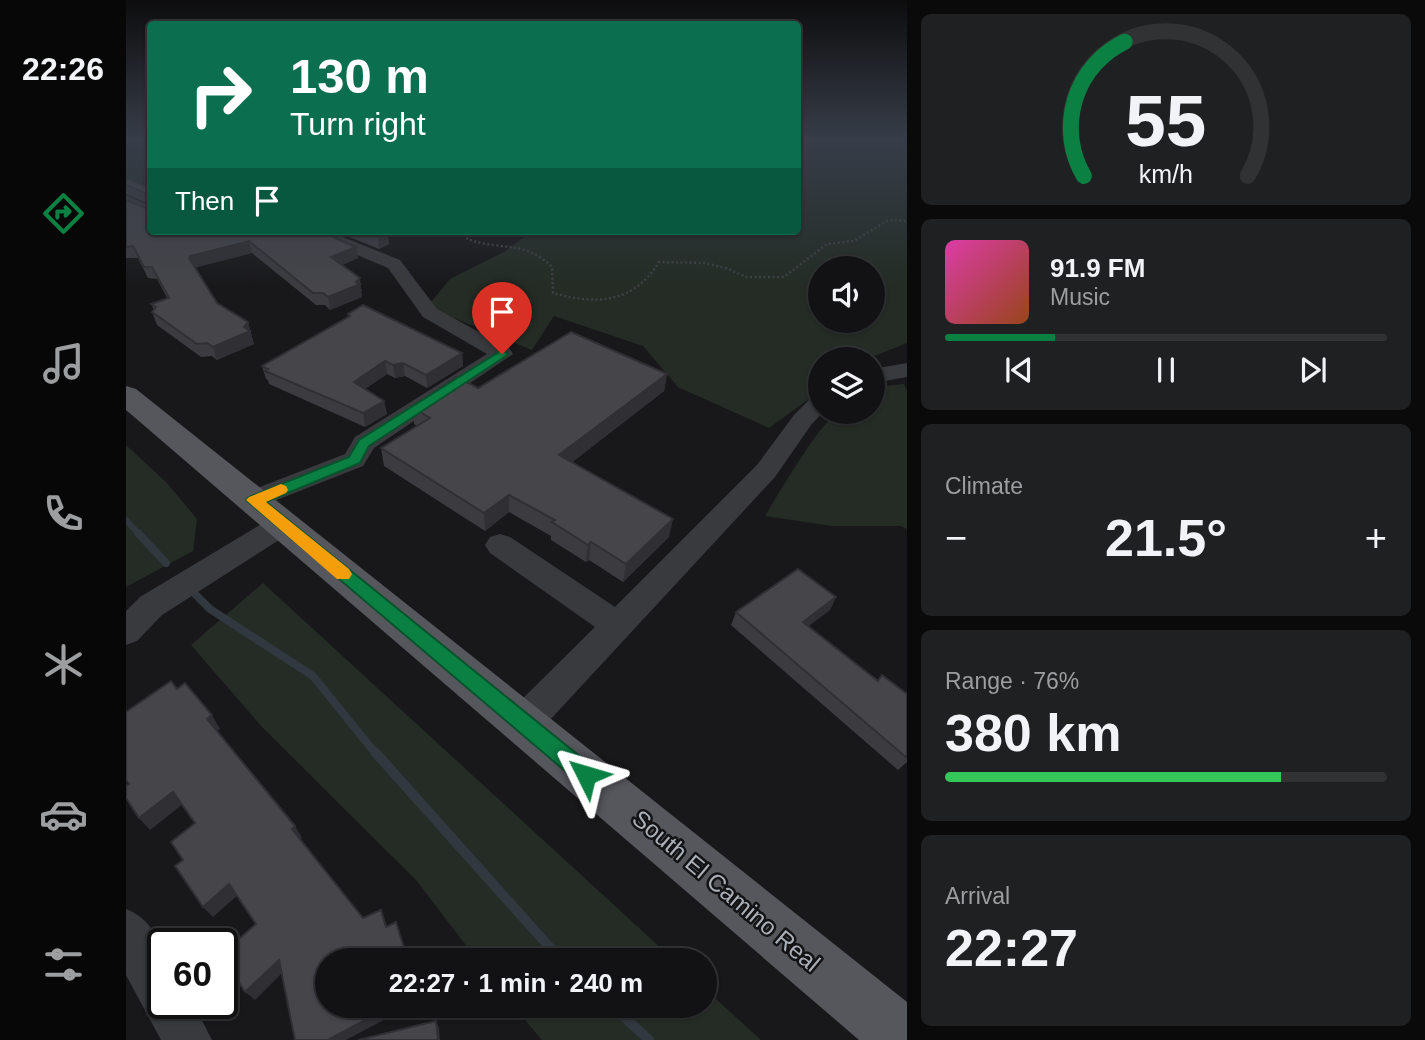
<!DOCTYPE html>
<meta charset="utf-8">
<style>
:root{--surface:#121214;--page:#1f2022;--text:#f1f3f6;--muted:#9c9ea0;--line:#313234;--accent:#0b8043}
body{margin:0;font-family:Arial,sans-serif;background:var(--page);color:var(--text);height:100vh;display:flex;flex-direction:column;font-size:26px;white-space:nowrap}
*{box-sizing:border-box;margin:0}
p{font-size:23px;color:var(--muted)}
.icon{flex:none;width:38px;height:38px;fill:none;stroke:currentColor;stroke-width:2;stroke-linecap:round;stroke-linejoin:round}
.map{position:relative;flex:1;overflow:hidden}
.sheet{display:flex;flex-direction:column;gap:14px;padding:14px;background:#0a0a0b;width:518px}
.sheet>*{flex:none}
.hud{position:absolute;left:21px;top:21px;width:654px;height:214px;border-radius:7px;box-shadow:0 2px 5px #0004,0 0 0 2px var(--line);background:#0b6e4f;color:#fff;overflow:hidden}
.buttons{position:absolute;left:682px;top:256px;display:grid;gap:14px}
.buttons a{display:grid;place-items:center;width:77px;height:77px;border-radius:50%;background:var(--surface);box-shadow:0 2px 5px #0004,0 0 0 2px var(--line);font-size:35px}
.speed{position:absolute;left:21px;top:928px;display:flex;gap:14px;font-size:35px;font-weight:700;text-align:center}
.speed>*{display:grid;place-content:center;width:91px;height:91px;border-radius:50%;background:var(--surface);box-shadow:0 2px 5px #0004,0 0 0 2px var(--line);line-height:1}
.speed .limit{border:4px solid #111;border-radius:10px;background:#fff;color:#111}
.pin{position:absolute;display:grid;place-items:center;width:60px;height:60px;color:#fff;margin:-72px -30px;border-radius:50% 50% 50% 0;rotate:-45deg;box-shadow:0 0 7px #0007}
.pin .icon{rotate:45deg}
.me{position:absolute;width:77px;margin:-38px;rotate:310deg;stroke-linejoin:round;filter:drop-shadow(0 0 5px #0008)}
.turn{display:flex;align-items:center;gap:24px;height:147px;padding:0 28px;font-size:32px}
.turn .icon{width:91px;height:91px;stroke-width:2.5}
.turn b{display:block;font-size:49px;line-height:60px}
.then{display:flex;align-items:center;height:66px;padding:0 28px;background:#0003;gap:14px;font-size:26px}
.big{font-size:52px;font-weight:700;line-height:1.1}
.sheet .card{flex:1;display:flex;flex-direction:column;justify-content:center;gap:10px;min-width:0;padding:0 24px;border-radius:10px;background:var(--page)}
.sheet .dial{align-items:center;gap:0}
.dial svg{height:182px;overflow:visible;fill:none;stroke:var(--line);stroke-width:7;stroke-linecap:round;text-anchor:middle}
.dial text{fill:var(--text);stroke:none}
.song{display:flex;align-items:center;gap:21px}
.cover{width:84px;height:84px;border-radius:10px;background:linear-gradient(135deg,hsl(320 70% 55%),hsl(20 70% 35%))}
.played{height:7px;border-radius:4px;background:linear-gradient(90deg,var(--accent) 25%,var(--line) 25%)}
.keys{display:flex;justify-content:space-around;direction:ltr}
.heat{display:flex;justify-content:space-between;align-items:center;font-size:38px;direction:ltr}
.charge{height:10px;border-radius:5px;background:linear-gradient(90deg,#34c759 76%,var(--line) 0)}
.trip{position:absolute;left:189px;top:948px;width:402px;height:70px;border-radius:35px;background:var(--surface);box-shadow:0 2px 5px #0004,0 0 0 2px var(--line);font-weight:700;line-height:70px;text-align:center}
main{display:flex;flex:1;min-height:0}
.tab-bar{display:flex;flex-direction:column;width:126px;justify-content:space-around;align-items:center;background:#070708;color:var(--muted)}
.tab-bar .icon{width:49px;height:49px}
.tab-bar .selected{color:var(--accent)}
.tab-bar b{font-size:32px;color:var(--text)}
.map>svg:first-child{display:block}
.green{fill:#242c25;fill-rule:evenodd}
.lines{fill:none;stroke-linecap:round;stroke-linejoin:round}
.stream-far2{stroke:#31383f;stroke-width:6}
.stream-far1{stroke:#31383f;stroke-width:8}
.stream{stroke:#31383f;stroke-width:10}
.path{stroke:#3f4145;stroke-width:2.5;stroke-dasharray:2 2.5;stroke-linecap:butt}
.minor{fill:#393a3e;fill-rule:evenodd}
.major{fill:#56575d;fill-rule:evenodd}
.wall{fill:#3b3b40}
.shaded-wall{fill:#303034}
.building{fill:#45454a;stroke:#303034;stroke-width:2}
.route{fill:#0b8043;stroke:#07532c;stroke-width:2}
.slow{fill:#f59e0b}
.labels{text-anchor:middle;stroke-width:5;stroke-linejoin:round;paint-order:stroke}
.near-street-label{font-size:24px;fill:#abafb8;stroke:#131315}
</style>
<main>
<nav class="tab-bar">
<b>22:26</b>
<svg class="icon selected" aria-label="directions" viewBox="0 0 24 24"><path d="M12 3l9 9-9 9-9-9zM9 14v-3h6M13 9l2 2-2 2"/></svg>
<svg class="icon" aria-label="music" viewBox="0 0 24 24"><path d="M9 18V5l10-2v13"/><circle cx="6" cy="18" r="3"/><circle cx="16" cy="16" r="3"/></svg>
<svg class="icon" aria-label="phone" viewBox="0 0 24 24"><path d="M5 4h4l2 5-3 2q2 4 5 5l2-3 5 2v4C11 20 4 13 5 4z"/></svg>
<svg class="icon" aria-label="climate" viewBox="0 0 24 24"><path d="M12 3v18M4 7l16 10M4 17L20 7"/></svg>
<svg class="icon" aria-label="car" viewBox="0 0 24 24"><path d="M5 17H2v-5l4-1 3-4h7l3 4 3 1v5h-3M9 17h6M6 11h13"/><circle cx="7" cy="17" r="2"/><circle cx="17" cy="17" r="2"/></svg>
<svg class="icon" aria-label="filters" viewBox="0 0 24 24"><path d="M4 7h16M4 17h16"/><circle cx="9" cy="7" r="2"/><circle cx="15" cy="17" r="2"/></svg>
</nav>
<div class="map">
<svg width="781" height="1040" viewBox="0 0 781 1040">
<rect width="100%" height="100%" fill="#18181a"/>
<path class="green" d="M 0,140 L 24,140 L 24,186 L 0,178 Z
M 672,140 L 781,140 L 781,343 L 741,359 L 695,359 L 695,390 L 643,428 L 552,387 L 517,346 L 428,316 L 406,350 L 301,307 L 324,279 L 378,252 L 406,231 L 672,231 ZM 695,268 L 747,268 L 747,320 L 695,320 Z
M 778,384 L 781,391 L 781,529 L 775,526 L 706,526 L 639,516 C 651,497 697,416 715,411 C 724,409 737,411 747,411 L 747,387 Z
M 0,445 L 41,483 L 71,519 L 67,551 L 0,587 Z
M 137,583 L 549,961 L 352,961 L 290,880 L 136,727 L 65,645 Z
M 579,989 L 635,1040 L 416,1040 L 387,1006 L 579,1006 Z"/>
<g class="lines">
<path class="stream-far2" d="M 0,520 L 14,535"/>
<path class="stream-far1" d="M 12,533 L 40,563
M 70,595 L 84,609 L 187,676 L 250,754"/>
<path class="stream" d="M 249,752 L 436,961
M 486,1006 L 523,1040"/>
<path class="path" d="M 348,231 L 341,239 C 375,251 399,240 426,267 L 427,293 C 470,305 507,304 533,262 L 578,263 L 600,268 L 620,277 L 658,277 L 701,244 L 728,241 L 762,220 L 781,221"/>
<path class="minor" d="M 0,195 L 24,206 L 24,217 L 0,206 Z
M 180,231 L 202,231 L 274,260 L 311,309 L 384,349 L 387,354 L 248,448 L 237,466 L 128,509 L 118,507 L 114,500 L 118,493 L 219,454 L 229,437 L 361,354 L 297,317 L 262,268 L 182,234 Z
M 781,363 L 781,377 L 747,383 L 747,369 Z
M 695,394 L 695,411 L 698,411 L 685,425 L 649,477 L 410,735 L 397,739 L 384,735 L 379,723 L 384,711 L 469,627 L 364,553 L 359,545 L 364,537 L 374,534 L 384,537 L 489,607 L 631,465 L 668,415 L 687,396 Z
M 157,514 L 167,517 L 171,524 L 167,531 L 36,615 L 11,641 L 0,645 L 0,611 L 14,597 L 147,517 Z
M 0,909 C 41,926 37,965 37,1003 L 67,1003 L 86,1040 L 35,1040 L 0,975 Z"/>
<path class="major" d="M 0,386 L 10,389 L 781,1002 L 781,1040 L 733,1040 L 0,410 Z"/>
</g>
<path class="wall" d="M 0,178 L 24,188 L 24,231 L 193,231 L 232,258 L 216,265 L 236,290 L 235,291 L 236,297 L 204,310 L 199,305 L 190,305 L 126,253 L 69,267 L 91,303 L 122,322 L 128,344 L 91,360 L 86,356 L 75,357 L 31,325 L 26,312 L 28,310 L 25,304 L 41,298 L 31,279 L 22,278 L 12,258 L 0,258 L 0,200 L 19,208 L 23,206 L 23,204 L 0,194 Z
M 209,231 L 273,231 L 262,236 L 263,244 L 253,249 Z
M 222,314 L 336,353 L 337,366 L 301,388 L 279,376 L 269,378 L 261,374 L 239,389 L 258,401 L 261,414 L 239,427 L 143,384 L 142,380 L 140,379 L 136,366 L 223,317 Z
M 541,374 L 538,391 L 445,463 L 543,537 L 497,582 L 463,560 L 460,562 L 425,540 L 425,536 L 383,512 L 359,531 L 258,466 L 255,448 L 291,426 L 288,424 L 286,407 L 352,388 Z
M 710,597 L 704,610 L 682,626 L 752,681 L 781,694 L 781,762 L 772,770 L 605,625 L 610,612 Z"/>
<path class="shaded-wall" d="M 254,231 L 273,231 L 262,236 L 263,244 L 253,249 L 252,237 Z
M 123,241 L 126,253 L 68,268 L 63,258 L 64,256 Z
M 230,247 L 232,258 L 207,269 L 205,257 Z
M 234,278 L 236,297 L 204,310 L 202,297 L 230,282 Z
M 122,322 L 128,344 L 91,360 L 87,347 L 118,327 Z
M 336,353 L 337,366 L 301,388 L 300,375 Z
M 259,361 L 261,374 L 230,395 L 228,382 Z
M 277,363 L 279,376 L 269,378 L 267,365 Z
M 541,374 L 538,391 L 432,473 L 433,455 Z
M 258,401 L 261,414 L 239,427 L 237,413 Z
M 383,495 L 383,512 L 359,531 L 358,513 Z
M 547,519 L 543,537 L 497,582 L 500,564 Z
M 465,542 L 463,560 L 460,562 L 462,545 Z
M 710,597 L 704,610 L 671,635 L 677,622 Z
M 86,715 L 94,729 L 89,732 L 81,719 Z
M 47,792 L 57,804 L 24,830 L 13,818 Z
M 169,826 L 176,838 L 173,841 L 166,829 Z
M 103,884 L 112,895 L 87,917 L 77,907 Z
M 153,960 L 161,968 L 129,1000 L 119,992 Z
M 265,1006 L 284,1006 L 220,1040 L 202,1040 Z
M 310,1021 L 313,1028 L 314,1040 L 312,1040 Z"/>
<path class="building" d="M 0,178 L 24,188 L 24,231 L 193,231 L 230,247 L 205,257 L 234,278 L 230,282 L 234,284 L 202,297 L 197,293 L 187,293 L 123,241 L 64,256 L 63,258 L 91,303 L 122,322 L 118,327 L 124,331 L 87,347 L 81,343 L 71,344 L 26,312 L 30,307 L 25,304 L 43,298 L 26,267 L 18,267 L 7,246 L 0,247 L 0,200 L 19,208 L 23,206 L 23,195 L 0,185 Z
M 235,231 L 259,231 L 262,233 L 252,237 Z
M 237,305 L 336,353 L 300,375 L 277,363 L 267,365 L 259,361 L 228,382 L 258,401 L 237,413 L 139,371 L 142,369 L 136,366 L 224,316 L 222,314 Z
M 445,332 L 541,374 L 433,455 L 547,519 L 500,564 L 465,542 L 462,545 L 426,522 L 429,520 L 383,495 L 358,513 L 255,448 L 304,418 L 286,407 L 331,377 L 352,388 Z
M 672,569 L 710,597 L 677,622 L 752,681 L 756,675 L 781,694 L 781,758 L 610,612 Z
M 45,681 L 51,689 L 59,683 L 86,715 L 81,719 L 169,826 L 166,829 L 237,918 L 255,910 L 260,927 L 270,922 L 282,961 L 201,961 L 201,1006 L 265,1006 L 202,1040 L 169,1040 L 153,960 L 119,992 L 96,956 L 96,954 L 130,924 L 103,884 L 77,907 L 49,866 L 57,860 L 45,842 L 69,823 L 47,792 L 13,818 L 0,798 L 0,786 L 3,784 L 0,780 L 0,712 Z
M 310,1021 L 312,1040 L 232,1040 Z"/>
<linearGradient id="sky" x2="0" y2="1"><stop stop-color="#0d0d0e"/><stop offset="0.49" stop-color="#373d49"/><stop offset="1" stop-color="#373d49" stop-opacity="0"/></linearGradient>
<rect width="781" height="286" fill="url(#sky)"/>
<path class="route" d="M 376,350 L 382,354 L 380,356 L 243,446 L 234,463 L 140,502 L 467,767 L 470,775 L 467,782 L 460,785 L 452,782 L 120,500 L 123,497 L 223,457 L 233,440 Z"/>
<path class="slow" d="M 155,484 L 160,486 L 162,490 L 160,493 L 140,502 L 223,569 L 226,574 L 223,579 L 211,579 L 120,500 L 123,497 Z"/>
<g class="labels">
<g class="near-street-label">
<text transform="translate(600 891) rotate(40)" y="8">South El Camino Real</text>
</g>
</g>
</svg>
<div class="buttons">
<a><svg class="icon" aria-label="sound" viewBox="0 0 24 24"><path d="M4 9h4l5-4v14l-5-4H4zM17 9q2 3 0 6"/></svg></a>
<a><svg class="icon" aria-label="layers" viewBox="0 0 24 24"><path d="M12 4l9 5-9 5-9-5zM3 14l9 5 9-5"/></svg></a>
</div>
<div class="speed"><div class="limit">60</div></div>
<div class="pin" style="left:376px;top:354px;background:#d93025"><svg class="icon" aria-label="arrive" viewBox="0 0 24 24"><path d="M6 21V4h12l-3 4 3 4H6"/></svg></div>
<svg class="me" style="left:460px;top:775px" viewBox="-20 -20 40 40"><path d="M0-17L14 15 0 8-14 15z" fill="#0b8043" stroke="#fff" stroke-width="4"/></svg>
<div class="trip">22:27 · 1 min · 240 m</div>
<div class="hud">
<div class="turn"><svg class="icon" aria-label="right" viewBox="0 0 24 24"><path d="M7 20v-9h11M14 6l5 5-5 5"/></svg><div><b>130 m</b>Turn right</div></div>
<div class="then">Then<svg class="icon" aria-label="arrive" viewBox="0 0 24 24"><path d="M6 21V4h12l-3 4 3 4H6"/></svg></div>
</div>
</div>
<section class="sheet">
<div class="card dial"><svg viewBox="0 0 100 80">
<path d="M14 69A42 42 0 1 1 86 69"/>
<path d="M14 69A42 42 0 0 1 32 10" stroke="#0b8043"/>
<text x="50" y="56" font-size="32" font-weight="700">55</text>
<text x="50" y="72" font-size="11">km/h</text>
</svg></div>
<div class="card">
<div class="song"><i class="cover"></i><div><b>91.9 FM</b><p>Music</p></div></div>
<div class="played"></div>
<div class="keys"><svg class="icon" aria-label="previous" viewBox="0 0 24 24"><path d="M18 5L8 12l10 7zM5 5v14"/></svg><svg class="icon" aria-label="pause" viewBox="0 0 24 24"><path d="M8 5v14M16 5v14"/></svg><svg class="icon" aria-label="next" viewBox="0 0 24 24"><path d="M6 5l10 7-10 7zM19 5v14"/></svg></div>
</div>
<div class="card"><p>Climate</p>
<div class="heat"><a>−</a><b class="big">21.5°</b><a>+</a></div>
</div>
<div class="card"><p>Range · 76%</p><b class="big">380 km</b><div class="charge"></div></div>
<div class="card"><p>Arrival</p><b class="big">22:27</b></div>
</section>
</main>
